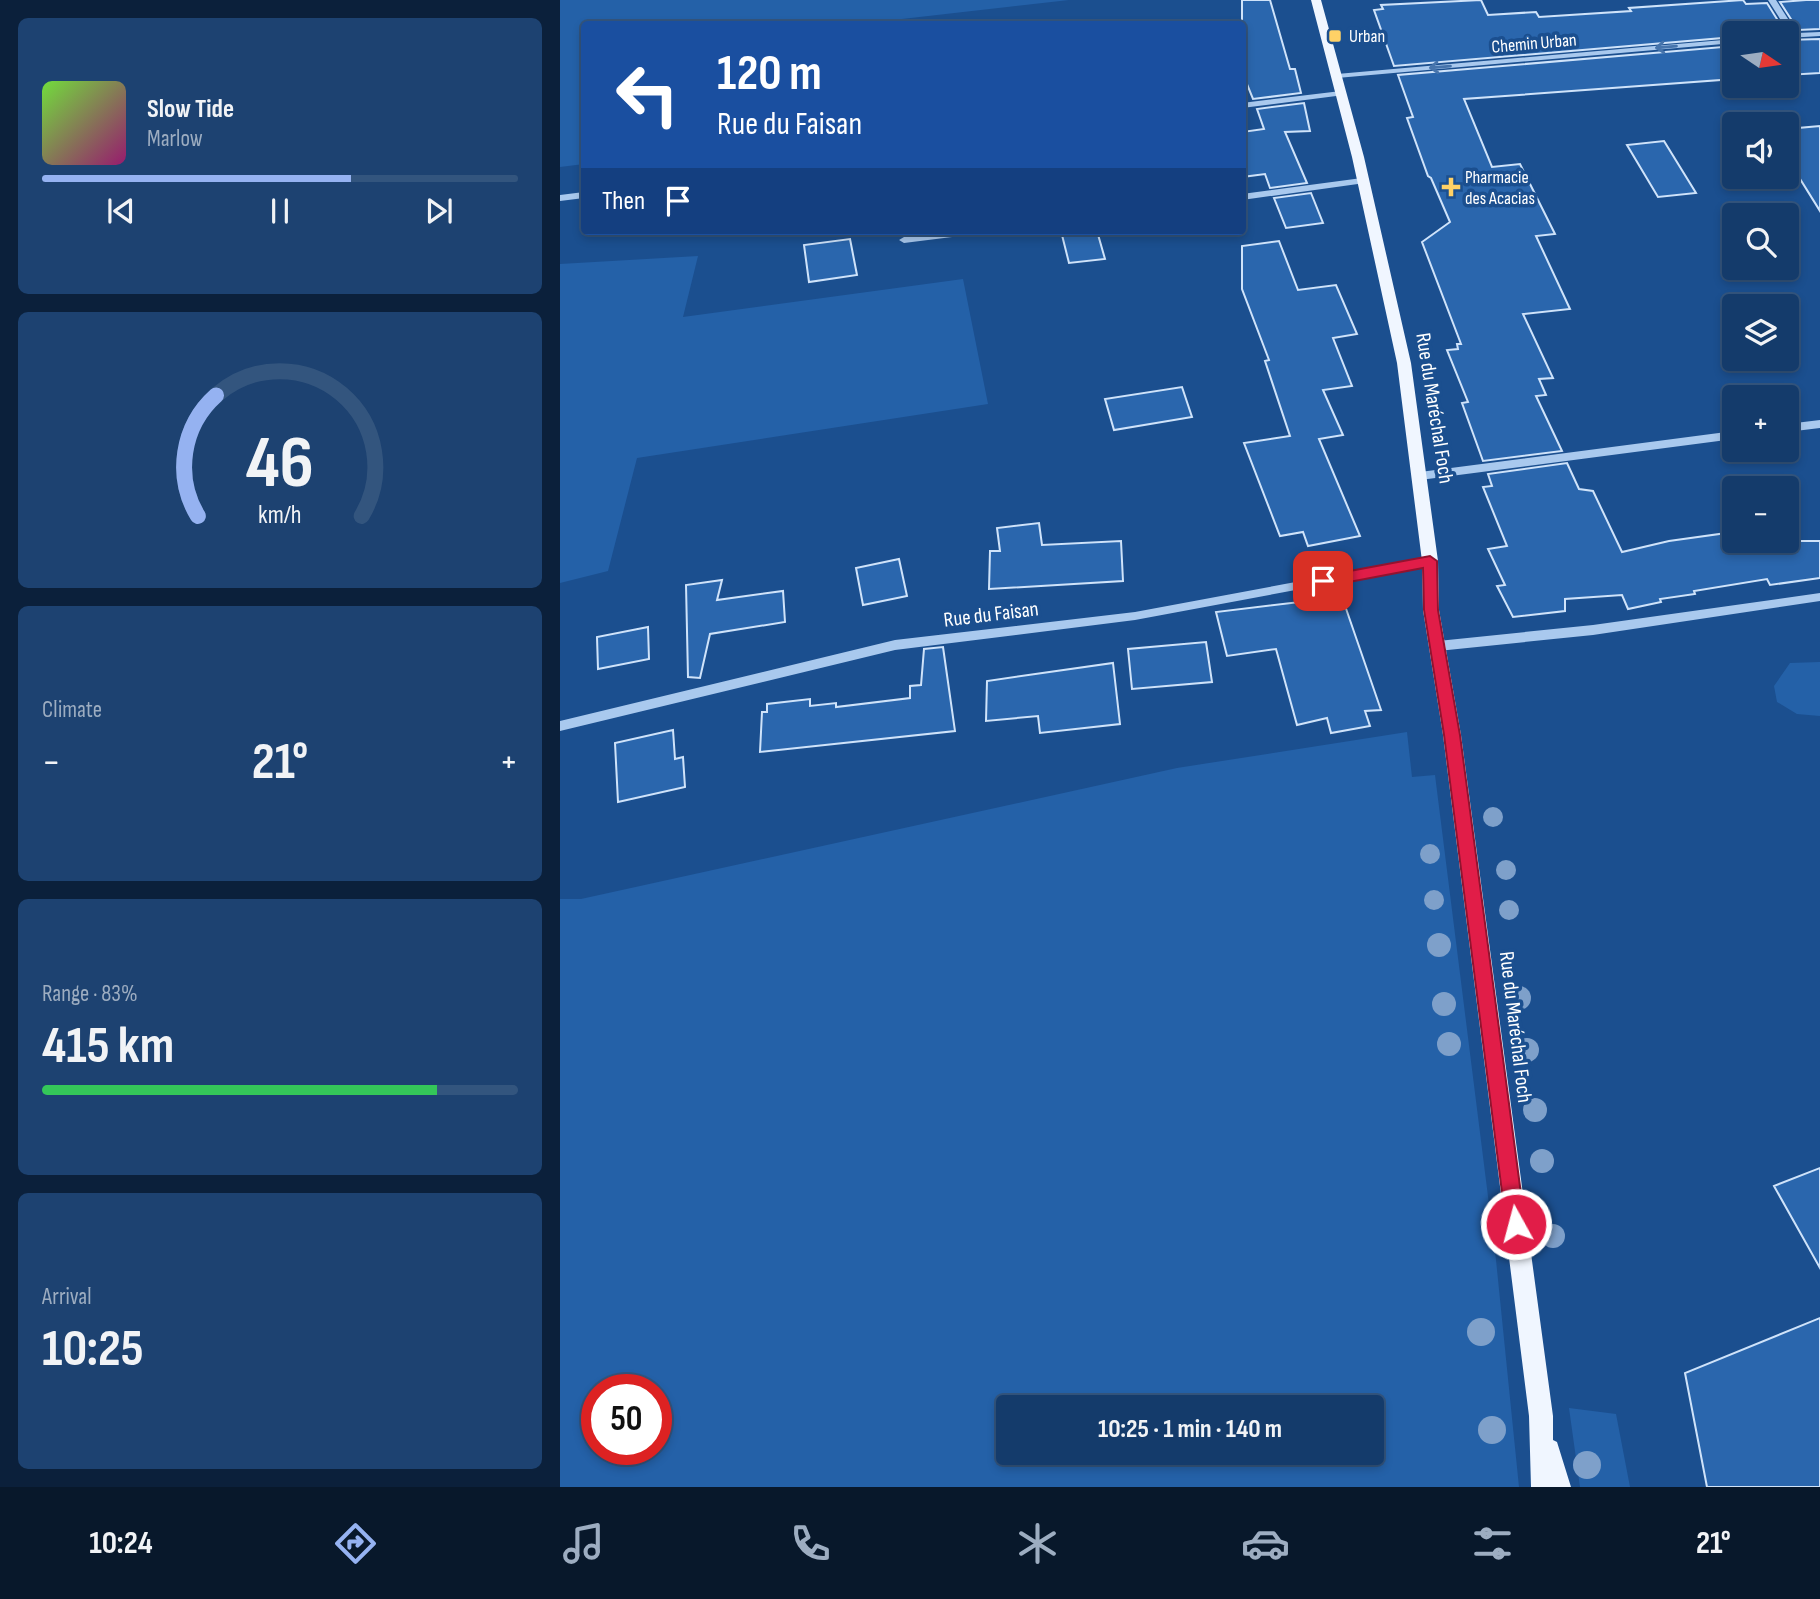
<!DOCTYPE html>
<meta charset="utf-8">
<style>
:root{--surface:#143b6b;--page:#1d4271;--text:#f1f3f6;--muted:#9dadc1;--line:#33557e;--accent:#95b2f1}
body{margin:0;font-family:"Sofia Sans Condensed",sans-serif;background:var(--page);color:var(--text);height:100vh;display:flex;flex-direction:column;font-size:26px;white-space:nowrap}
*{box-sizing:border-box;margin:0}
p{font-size:23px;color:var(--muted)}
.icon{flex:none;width:38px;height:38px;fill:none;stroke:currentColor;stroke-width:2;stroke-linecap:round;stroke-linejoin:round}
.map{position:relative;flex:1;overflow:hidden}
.details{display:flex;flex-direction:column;gap:18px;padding:18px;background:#0b203b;width:560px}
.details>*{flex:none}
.hud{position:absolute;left:21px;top:21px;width:665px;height:214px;border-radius:7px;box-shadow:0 4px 10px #0003,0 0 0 2px var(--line);background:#1a4fa0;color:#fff;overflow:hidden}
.needle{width:46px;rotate:103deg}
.tools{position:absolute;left:1162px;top:21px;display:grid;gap:14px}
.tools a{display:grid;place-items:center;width:77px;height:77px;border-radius:7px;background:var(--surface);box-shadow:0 4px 10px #0003,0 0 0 2px var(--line);font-size:35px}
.speed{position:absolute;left:21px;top:1374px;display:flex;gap:14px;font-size:35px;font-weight:700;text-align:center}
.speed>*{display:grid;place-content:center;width:91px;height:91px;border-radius:50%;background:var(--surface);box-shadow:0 4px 10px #0003,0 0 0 2px var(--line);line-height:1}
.speed .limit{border:10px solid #d22;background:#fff;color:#111}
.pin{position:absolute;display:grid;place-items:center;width:60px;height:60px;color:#fff;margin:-30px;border-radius:14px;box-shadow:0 4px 10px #0006}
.me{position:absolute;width:77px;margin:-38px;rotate:353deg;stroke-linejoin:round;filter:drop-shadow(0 0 5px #0008)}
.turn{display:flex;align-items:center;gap:24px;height:147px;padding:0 21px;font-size:32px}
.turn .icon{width:91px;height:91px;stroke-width:2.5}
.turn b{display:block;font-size:49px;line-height:60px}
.then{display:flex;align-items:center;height:66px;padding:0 21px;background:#0003;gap:14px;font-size:26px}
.big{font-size:52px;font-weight:700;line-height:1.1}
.details .widget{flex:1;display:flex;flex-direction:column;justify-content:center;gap:10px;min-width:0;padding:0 24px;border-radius:10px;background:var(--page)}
.details .dial{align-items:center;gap:0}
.dial svg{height:182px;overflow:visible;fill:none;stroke:var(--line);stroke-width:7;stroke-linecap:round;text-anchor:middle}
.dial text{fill:var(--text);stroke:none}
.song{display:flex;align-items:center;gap:21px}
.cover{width:84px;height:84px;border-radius:10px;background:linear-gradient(135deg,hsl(100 70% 55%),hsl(320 70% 35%))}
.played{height:7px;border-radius:4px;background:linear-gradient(90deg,var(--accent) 65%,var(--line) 65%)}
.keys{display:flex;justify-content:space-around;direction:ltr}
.heat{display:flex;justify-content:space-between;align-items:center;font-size:38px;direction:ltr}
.charge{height:10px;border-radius:5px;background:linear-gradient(90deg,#34c759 83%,var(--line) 0)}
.trip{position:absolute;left:436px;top:1395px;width:388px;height:70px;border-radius:7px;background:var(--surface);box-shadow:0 4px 10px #0003,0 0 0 2px var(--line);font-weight:700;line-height:70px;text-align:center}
.tab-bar{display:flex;height:112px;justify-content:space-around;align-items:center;background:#08182b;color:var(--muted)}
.tab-bar .icon{width:49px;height:49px}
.tab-bar .current{color:var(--accent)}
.tab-bar b{font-size:32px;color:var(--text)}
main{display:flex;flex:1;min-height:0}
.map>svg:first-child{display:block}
.green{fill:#2461a8;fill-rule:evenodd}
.building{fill:#2a66ad;stroke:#cfe3fa;stroke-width:2}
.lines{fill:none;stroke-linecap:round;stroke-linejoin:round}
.minor{fill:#a9c9ee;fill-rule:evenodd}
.major{fill:#f0f6ff;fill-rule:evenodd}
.tree{fill:#7ea0ca}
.oneway{stroke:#4674ac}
.route{fill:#e11d48;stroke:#92132f;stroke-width:2}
.poi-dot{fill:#ffd166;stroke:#1b4f8f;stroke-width:2.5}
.labels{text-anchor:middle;stroke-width:7;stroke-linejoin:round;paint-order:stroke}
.far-poi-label{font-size:18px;fill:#fff;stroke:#1b4f8f;text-anchor:start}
.far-street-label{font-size:18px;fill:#fff;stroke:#1b4f8f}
.street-label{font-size:21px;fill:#fff;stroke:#1b4f8f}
</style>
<main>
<section class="details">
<div class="widget">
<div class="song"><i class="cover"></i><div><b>Slow Tide</b><p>Marlow</p></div></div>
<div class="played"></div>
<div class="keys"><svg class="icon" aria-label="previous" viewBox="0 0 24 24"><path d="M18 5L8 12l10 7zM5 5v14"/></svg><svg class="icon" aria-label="pause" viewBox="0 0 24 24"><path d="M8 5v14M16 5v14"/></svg><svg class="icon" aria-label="next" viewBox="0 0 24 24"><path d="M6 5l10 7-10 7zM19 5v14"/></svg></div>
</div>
<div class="widget dial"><svg viewBox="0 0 100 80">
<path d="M14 69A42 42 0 1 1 86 69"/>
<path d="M14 69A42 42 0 0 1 22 16" stroke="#95b2f1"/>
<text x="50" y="56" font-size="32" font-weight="700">46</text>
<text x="50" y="72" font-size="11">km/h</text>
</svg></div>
<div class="widget"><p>Climate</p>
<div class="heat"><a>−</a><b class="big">21°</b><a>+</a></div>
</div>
<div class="widget"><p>Range · 83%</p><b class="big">415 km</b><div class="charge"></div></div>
<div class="widget"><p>Arrival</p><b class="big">10:25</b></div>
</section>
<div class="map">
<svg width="1260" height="1487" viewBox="0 0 1260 1487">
<rect width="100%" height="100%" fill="#1b4f8f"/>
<path class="green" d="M 0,0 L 509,0 L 298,24 L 24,24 L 24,164 L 0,167 Z
M 138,256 L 123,317 L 403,279 L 428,404 L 77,458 L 48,571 L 0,583 L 0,264 Z
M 1260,662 L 1260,716 L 1237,714 L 1217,702 L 1214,686 L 1230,663 Z
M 847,732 L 852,777 L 875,775 L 936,1260 L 959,1487 L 0,1487 L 0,899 L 21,899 L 617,768 ZM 37,1390 L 96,1390 L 96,1449 L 37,1449 ZM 448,1407 L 812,1407 L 812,1452 L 448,1452 Z
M 1009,1408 L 1056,1414 L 1070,1487 L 1020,1487 Z"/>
<path class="building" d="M 682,0 L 710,0 L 730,69 L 735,69 L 741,93 L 693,99 L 682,72 Z
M 921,0 L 928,15 L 976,12 L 979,17 L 1071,11 L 1069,8 L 1183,0 L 1186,4 L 1207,3 L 1225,32 L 1174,33 L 1174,37 L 834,66 L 814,10 L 823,9 L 821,5 Z
M 1246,0 L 1260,0 L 1260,29 L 1238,30 L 1220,2 Z
M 1260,39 L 1260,73 L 1227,75 L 1227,40 Z
M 1174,46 L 1174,79 L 904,99 L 932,167 L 960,164 L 995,234 L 976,236 L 1010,309 L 963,314 L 993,378 L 979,379 L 986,395 L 976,396 L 1002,451 L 923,461 L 902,403 L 908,402 L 887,350 L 898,349 L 897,344 L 901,344 L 862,242 L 890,222 L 871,178 L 868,176 L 847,118 L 853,117 L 838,75 Z
M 744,103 L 750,131 L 725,132 L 747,183 L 710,188 L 705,174 L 682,177 L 682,132 L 704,129 L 697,109 Z
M 1260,126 L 1260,211 L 1227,158 L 1227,129 Z
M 1104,141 L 1136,193 L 1098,197 L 1067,145 Z
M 751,193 L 763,223 L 726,228 L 714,198 Z
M 501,231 L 537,231 L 545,259 L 509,263 Z
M 290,239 L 297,275 L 249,282 L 244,245 Z
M 719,241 L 738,290 L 776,285 L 797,334 L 773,338 L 792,386 L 763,390 L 783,435 L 759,439 L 800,536 L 748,546 L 743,532 L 720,536 L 684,443 L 730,436 L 705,361 L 709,360 L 682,289 L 682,246 Z
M 622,387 L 632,417 L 554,430 L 545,399 Z
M 1007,463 L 1019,489 L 1033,491 L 1062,552 L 1109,541 L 1174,532 L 1174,541 L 1260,541 L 1260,578 L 1210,585 L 1207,579 L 1134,591 L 1135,594 L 1100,599 L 1101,602 L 1068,609 L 1062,595 L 1005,599 L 1005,611 L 953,617 L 937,586 L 945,585 L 928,549 L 947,546 L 923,487 L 932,486 L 928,474 Z
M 479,523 L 482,545 L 561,541 L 563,581 L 429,589 L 430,551 L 440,551 L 437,528 Z
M 339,559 L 347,596 L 303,605 L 296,568 Z
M 162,580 L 157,600 L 223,591 L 225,622 L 150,634 L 140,678 L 128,677 L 126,585 Z
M 782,597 L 821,710 L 805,711 L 810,726 L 771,733 L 767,718 L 737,725 L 716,649 L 667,656 L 656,612 Z
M 88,627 L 89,659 L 38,669 L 37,637 Z
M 646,642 L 652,682 L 572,689 L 568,649 Z
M 383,647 L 395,731 L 200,752 L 202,712 L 207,712 L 207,704 L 250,699 L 250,706 L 276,703 L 276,707 L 350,698 L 350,686 L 361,685 L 364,649 Z
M 553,663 L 560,724 L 480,733 L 478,716 L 426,721 L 427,681 Z
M 113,730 L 115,759 L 123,757 L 125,787 L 58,802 L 55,743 Z
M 1260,1168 L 1260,1268 L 1214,1186 Z
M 1260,1318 L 1260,1487 L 1147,1487 L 1125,1373 Z"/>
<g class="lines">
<path class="minor" d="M 1208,0 L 1216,0 L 1237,33 L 1260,32 L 1260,36 L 1227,38 L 1227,34 L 1229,33 Z
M 1174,39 L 1174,43 L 777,78 L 773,76 L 777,74 Z
M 781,91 L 784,91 L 784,95 L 682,108 L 682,103 Z
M 802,178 L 805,179 L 805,183 L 682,200 L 682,194 Z
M 24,192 L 24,198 L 0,201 L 0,195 Z
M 393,231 L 421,231 L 416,234 L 344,243 L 339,240 L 344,237 Z
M 1260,420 L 1260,428 L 1227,432 L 1227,424 Z
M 1174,431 L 1174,439 L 860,480 L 855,476 L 860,472 Z
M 870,557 L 876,561 L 870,565 L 575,620 L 335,650 L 0,731 L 0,721 L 335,640 L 575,612 Z
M 1260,593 L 1260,601 L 1033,635 L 878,651 L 872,646 L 878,641 L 1033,625 Z"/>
<path class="major" d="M 751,0 L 761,0 L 804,157 L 851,363 L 878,561 L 879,610 L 901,735 L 993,1416 L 993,1440 L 997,1442 L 1011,1487 L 971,1487 L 969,1416 L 883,735 L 863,610 L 862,561 L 837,363 L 792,157 Z"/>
</g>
<g class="tree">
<circle cx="933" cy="817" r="10"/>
<circle cx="870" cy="854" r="10"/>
<circle cx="946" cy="870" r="10"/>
<circle cx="874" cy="900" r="10"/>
<circle cx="949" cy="910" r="10"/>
<circle cx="879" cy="945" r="12"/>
<circle cx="959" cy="998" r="12"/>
<circle cx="884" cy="1004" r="12"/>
<circle cx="889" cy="1044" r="12"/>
<circle cx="967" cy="1050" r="12"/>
<circle cx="975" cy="1110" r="12"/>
<circle cx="982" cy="1161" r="12"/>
<circle cx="993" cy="1236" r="12"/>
<circle cx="921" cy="1332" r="14"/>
<circle cx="932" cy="1430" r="14"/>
<circle cx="1027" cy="1465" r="14"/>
</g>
<defs><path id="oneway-shaft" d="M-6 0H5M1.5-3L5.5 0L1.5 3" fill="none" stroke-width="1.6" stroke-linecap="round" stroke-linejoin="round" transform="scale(1.75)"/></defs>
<g class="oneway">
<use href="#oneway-shaft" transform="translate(1106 47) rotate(175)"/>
<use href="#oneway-shaft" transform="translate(880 67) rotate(175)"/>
</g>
<path class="route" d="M 870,556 L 877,561 L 878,610 L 900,735 L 965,1224 L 962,1231 L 956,1234 L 949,1231 L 946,1224 L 884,735 L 864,610 L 863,568 L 763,587 L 756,581 L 763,576 Z"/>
<g class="poi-dot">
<rect x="768" y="29" width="14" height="14" rx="3.5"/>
<path d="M887.5 176.5h7v7h7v7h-7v7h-7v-7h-7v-7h7z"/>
</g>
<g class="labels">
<g class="far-poi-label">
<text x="789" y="42">Urban</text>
<text x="905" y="183">Pharmacie<tspan x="905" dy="21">des Acacias</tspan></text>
</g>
<g class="far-street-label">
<text transform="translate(974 43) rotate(-5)" y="6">Chemin Urban</text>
</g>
<g class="street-label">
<text transform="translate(875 408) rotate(81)" y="7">Rue du Maréchal Foch</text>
<text transform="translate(431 614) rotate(-7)" y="7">Rue du Faisan</text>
<text transform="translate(956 1027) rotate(83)" y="7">Rue du Maréchal Foch</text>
</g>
</g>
</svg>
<div class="tools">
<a><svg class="needle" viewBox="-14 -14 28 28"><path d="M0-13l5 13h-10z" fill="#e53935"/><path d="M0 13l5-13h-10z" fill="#9dadc1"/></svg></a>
<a><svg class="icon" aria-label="sound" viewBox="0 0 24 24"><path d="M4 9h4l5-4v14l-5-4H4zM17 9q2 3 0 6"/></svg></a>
<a><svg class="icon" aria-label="search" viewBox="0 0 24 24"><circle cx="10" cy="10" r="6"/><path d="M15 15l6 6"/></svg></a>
<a><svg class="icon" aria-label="layers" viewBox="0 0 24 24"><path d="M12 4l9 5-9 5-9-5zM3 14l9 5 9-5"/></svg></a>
<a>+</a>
<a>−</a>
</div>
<div class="speed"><div class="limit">50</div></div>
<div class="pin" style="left:763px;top:581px;background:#d93025"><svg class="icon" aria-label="arrive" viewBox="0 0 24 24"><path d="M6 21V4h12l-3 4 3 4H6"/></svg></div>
<svg class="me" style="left:956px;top:1224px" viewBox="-20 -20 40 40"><circle r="17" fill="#e11d48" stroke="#fff" stroke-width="3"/><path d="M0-11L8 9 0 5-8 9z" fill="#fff"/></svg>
<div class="trip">10:25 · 1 min · 140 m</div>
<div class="hud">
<div class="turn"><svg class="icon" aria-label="left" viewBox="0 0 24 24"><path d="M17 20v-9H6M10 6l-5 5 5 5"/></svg><div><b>120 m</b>Rue du Faisan</div></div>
<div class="then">Then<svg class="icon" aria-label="arrive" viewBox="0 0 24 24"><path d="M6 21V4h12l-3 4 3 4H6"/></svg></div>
</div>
</div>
</main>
<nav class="tab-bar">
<b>10:24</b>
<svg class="icon current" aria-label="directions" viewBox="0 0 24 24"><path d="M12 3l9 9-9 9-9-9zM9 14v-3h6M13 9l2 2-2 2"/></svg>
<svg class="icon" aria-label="music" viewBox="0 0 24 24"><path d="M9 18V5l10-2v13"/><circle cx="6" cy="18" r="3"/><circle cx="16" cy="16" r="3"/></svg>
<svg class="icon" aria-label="phone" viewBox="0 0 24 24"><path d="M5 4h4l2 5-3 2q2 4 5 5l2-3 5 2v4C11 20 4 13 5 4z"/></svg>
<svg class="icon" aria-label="climate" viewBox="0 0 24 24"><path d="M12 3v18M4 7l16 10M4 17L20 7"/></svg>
<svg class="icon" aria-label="car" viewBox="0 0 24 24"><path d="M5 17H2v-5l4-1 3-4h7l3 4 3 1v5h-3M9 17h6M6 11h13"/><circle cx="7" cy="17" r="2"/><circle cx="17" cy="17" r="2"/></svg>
<svg class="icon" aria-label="filters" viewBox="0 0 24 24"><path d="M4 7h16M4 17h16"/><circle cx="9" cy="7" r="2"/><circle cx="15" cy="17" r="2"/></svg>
<b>21°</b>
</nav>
